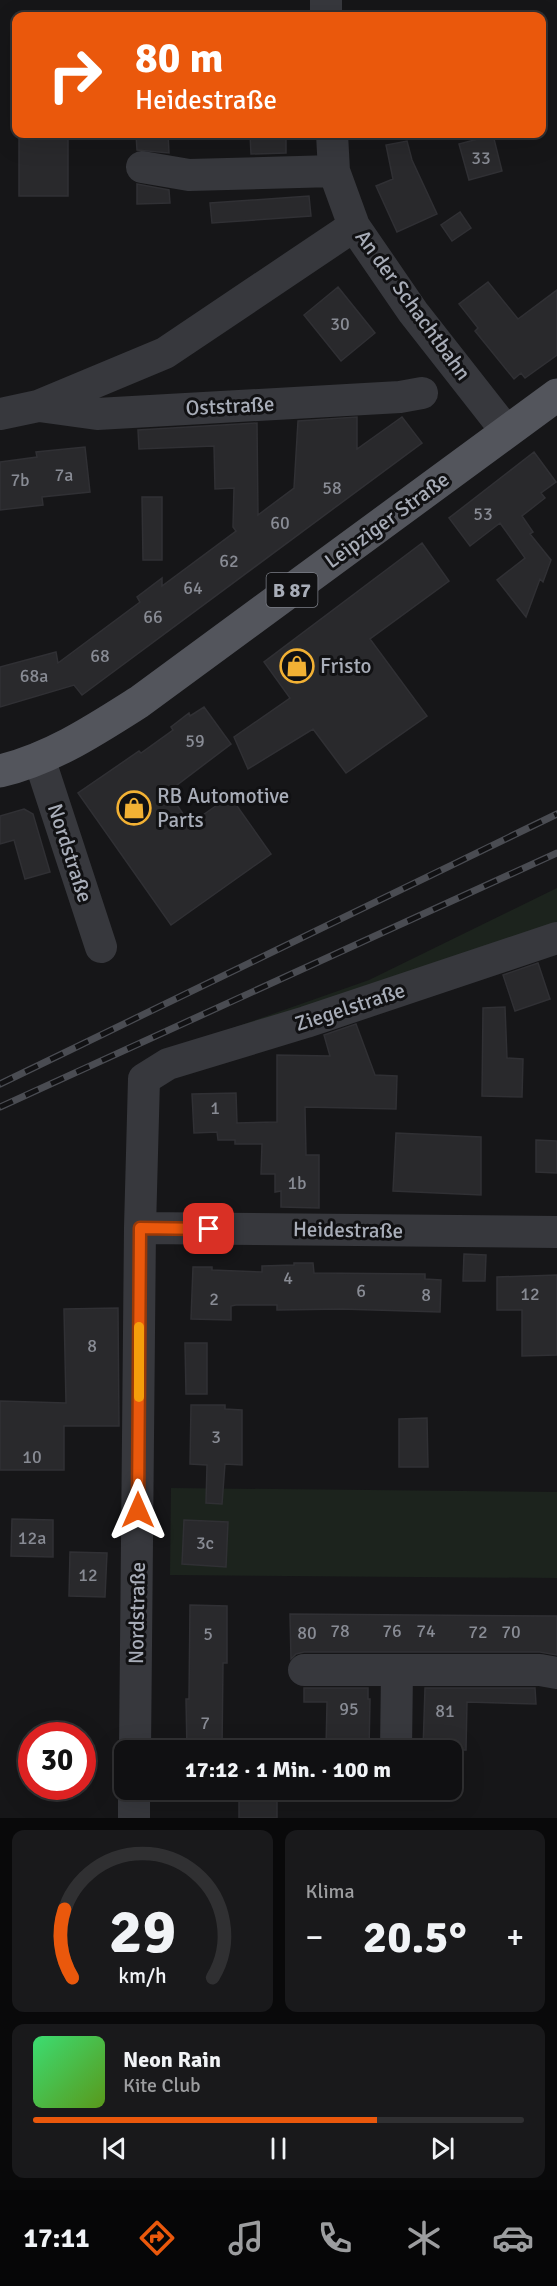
<!DOCTYPE html>
<html lang="de">
<meta charset="utf-8">
<style>
:root{--surface:#101012;--page:#19191b;--text:#f1f3f6;--muted:#9c9d9f;--line:#303032;--accent:#ea580c}
body{margin:0;font-family:Signika,sans-serif;background:var(--page);color:var(--text);height:100vh;display:flex;flex-direction:column;font-size:22px;white-space:nowrap}
*{box-sizing:border-box;margin:0}
p{font-size:20px;color:var(--muted)}
.icon{flex:none;width:33px;height:33px;fill:none;stroke:currentColor;stroke-width:2;stroke-linecap:round;stroke-linejoin:round}
.map{position:relative;height:1818px;overflow:hidden}
.side{display:flex;flex-direction:column;gap:12px;padding:12px;background:#09090a;flex:1}
.side>*{flex:none}
.guide{position:absolute;left:12px;top:12px;width:534px;height:126px;border-radius:12px;box-shadow:0 6px 24px #0002,0 0 0 2px var(--line);background:#ea580c;color:#fff;overflow:hidden}
.speed{position:absolute;left:18px;top:1722px;display:flex;gap:12px;font-size:30px;font-weight:700;text-align:center}
.speed>*{display:grid;place-content:center;width:78px;height:78px;border-radius:50%;background:var(--surface);box-shadow:0 6px 24px #0002,0 0 0 2px var(--line);line-height:1}
.speed .limit{border:9px solid #d22;background:#fff;color:#111}
.pin{position:absolute;display:grid;place-items:center;width:51px;height:51px;color:#fff;margin:-26px;border-radius:12px;box-shadow:0 3px 9px #0006}
.me{position:absolute;width:66px;margin:-33px;rotate:0deg;stroke-linejoin:round;filter:drop-shadow(0 0 4px #0008)}
.turn{display:flex;align-items:center;gap:21px;height:126px;padding:0 24px;font-size:27px}
.turn .icon{width:78px;height:78px;stroke-width:2.5}
.turn b{display:block;font-size:42px;line-height:51px}
.big{font-size:45px;font-weight:700;line-height:1.1}
.side .card{flex:1;display:flex;flex-direction:column;justify-content:center;gap:9px;min-width:0;padding:0 21px;border-radius:12px;background:var(--page)}
.side .dial{align-items:center;gap:0}
.dial svg{height:156px;overflow:visible;fill:none;stroke:var(--line);stroke-width:7;stroke-linecap:round;text-anchor:middle}
.dial text{fill:var(--text);stroke:none}
.song{display:flex;align-items:center;gap:18px}
.cover{width:72px;height:72px;border-radius:9px;background:linear-gradient(135deg,hsl(140 70% 55%),hsl(90 70% 35%))}
.played{height:6px;border-radius:3px;background:linear-gradient(90deg,var(--accent) 70%,var(--line) 70%)}
.keys{display:flex;justify-content:space-around;direction:ltr}
.heat{display:flex;justify-content:space-between;align-items:center;font-size:33px;direction:ltr}
.side .tiles{flex:1;display:grid;gap:12px;grid-template-columns:1fr 1fr}
.card:last-child{grid-column:span 2}
.trip{position:absolute;left:114px;top:1740px;width:348px;height:60px;border-radius:12px;background:var(--surface);box-shadow:0 6px 24px #0002,0 0 0 2px var(--line);font-weight:700;line-height:60px;text-align:center}
.tab-bar{display:flex;height:96px;justify-content:space-around;align-items:center;background:#060607;color:var(--muted)}
.tab-bar .icon{width:42px;height:42px}
.tab-bar .on{color:var(--accent)}
.tab-bar b{font-size:27px;color:var(--text)}
.map>svg:first-child{display:block}
.green{fill:#1c231d}
.building{fill:#29292c;stroke:#303034;stroke-width:1.5}
.lines{fill:none;stroke-linecap:round;stroke-linejoin:round}
.minor{stroke:#37383d;stroke-width:32}
.major{stroke:#53555c;stroke-width:33}
.rail-casing{stroke:#4a4c52;stroke-width:7}
.rail{stroke:#111113;stroke-width:4.5;stroke-dasharray:14;stroke-linecap:butt}
.route-casing{stroke:#983908;stroke-width:15}
.route{stroke:#ea580c;stroke-width:10}
.slow{stroke:#f59e0b;stroke-width:10}
.labels{text-anchor:middle;stroke-width:6;stroke-linejoin:round;paint-order:stroke}
.number-label{font-size:18px;fill:#888b94}
.shield{fill:#111113;stroke:#7b7e86;stroke-width:1.5}
.shield-label{font-size:20px;font-weight:bold;fill:#a8adb8}
.street-label{font-size:21px;fill:#a8adb8;stroke:#111113}
.poi-label{font-size:21px;fill:#a8adb8;stroke:#111113;text-anchor:start}
</style>
<div class="map">
<svg width="557" height="1818" viewBox="0 0 557 1818">
<rect width="100%" height="100%" fill="#161618"/>
<path class="green" d="M 557,888 L 557,930 L 159,1054 L 369,980 Z
M 171,1488 L 557,1492 L 557,1578 L 170,1575 Z"/>
<path class="building" d="M 19,134 L 68,134 L 68,196 L 19,196 Z
M 136,134 L 168,134 L 169,153 L 137,150 Z
M 250,134 L 286,134 L 286,153 L 251,154 Z
M 493,135 L 502,171 L 469,180 L 459,144 Z
M 407,141 L 412,160 L 437,214 L 397,232 L 376,186 L 393,179 L 386,145 Z
M 137,184 L 169,190 L 170,203 L 137,204 Z
M 309,196 L 311,216 L 212,223 L 210,203 Z
M 460,212 L 471,228 L 452,241 L 441,225 Z
M 488,282 L 518,319 L 557,290 L 557,355 L 525,378 L 521,373 L 514,379 L 475,331 L 478,328 L 459,304 Z
M 338,287 L 375,333 L 341,361 L 304,315 Z
M 357,417 L 357,449 L 402,417 L 422,443 L 82,695 L 74,685 L 0,707 L 0,667 L 56,652 L 58,663 L 140,602 L 137,597 L 162,578 L 162,586 L 236,531 L 233,527 L 234,488 L 215,489 L 214,446 L 139,449 L 138,430 L 257,423 L 258,515 L 294,488 L 298,421 Z
M 85,447 L 90,492 L 42,497 L 43,505 L 0,510 L 0,462 L 37,457 L 36,452 Z
M 534,452 L 556,482 L 541,493 L 545,498 L 522,516 L 533,532 L 530,534 L 551,560 L 543,582 L 540,579 L 526,617 L 497,580 L 525,558 L 500,523 L 470,546 L 449,518 Z
M 142,497 L 162,497 L 162,560 L 143,560 Z
M 422,543 L 449,581 L 370,639 L 427,716 L 346,773 L 313,729 L 248,769 L 234,737 L 290,698 L 264,662 Z
M 204,707 L 231,744 L 168,792 L 190,824 L 230,796 L 271,854 L 171,925 L 78,793 L 139,751 L 141,753 L 173,730 L 171,727 L 189,713 L 190,716 Z
M 24,809 L 33,814 L 50,872 L 25,879 L 14,840 L 0,844 L 0,816 Z
M 538,963 L 550,999 L 515,1011 L 503,975 Z
M 505,1007 L 507,1058 L 523,1059 L 522,1097 L 482,1096 L 483,1008 Z
M 356,1024 L 375,1075 L 397,1076 L 396,1109 L 305,1107 L 306,1155 L 319,1155 L 319,1208 L 281,1207 L 281,1191 L 275,1192 L 275,1174 L 261,1174 L 262,1144 L 235,1144 L 235,1140 L 218,1140 L 217,1132 L 194,1133 L 192,1094 L 236,1093 L 237,1123 L 277,1122 L 277,1055 L 330,1056 L 324,1035 Z
M 396,1133 L 481,1137 L 481,1195 L 393,1191 Z
M 536,1140 L 557,1141 L 557,1173 L 536,1172 Z
M 464,1254 L 486,1255 L 485,1281 L 463,1281 Z
M 294,1263 L 313,1263 L 314,1273 L 425,1274 L 425,1279 L 441,1280 L 440,1312 L 341,1309 L 277,1310 L 277,1305 L 236,1305 L 231,1306 L 231,1320 L 191,1319 L 193,1267 L 212,1267 L 212,1270 L 262,1272 L 262,1266 L 294,1265 Z
M 557,1275 L 557,1355 L 522,1356 L 522,1310 L 497,1310 L 497,1277 Z
M 118,1308 L 119,1426 L 64,1426 L 64,1470 L 0,1470 L 0,1401 L 66,1403 L 64,1309 Z
M 185,1343 L 207,1343 L 207,1394 L 186,1394 Z
M 191,1405 L 225,1405 L 225,1409 L 242,1410 L 242,1465 L 225,1464 L 222,1504 L 206,1503 L 207,1465 L 190,1464 Z
M 427,1418 L 428,1467 L 399,1467 L 399,1419 Z
M 12,1519 L 53,1520 L 53,1557 L 11,1556 Z
M 184,1520 L 228,1522 L 226,1567 L 182,1564 Z
M 70,1552 L 107,1553 L 105,1597 L 69,1596 Z
M 190,1605 L 227,1606 L 227,1663 L 223,1663 L 222,1750 L 187,1750 L 186,1699 L 189,1699 Z
M 290,1614 L 557,1616 L 557,1655 L 540,1652 L 304,1652 L 296,1654 L 291,1659 Z
M 304,1688 L 368,1688 L 368,1699 L 370,1699 L 369,1750 L 326,1750 L 327,1702 L 304,1702 Z
M 425,1688 L 535,1688 L 536,1704 L 467,1702 L 466,1750 L 423,1750 Z
M 239,1799 L 277,1799 L 277,1818 L 239,1818 Z"/>
<g class="lines">
<path class="minor" d="M 326,0 L 326,16
M 332,134 L 334,171 L 354,226 L 413,312 L 507,432
M 142,167 L 189,175 L 334,171
M 39,406 L 97,414 L 400,397 L 422,393
M 0,414 L 38,406 L 165,353 L 354,226
M 39,758 L 101,947
M 140,1228 L 557,1232
M 304,1670 L 540,1670 L 557,1673
M 135,1750 L 140,1228 L 144,1079 L 168,1064 L 306,1022 L 557,938
M 396,1750 L 397,1670
M 134,1818 L 134,1790"/>
<path class="major" d="M 0,771 C 51,759 95,730 139,702 L 557,395"/>
<defs>
<path id="rail" d="M 0,1084 L 557,814
M 0,1107 L 557,853"/>
</defs>
<use href="#rail" class="rail-casing"/>
<use href="#rail" class="rail"/>
</g>
<g class="lines">
<defs>
<path id="route" d="M 138,1510 L 140,1228 L 209,1229"/>
</defs>
<use href="#route" class="route-casing"/>
<use href="#route" class="route"/>
<path class="slow" d="M 139,1397 L 139,1327"/>
</g>
<defs>
<symbol id="shop-ring" viewBox="-11 -11 22 22"><circle r="9.5" fill="#111113" stroke="#f2b134" stroke-width="1.5"/><path d="M-5-2.5h2.3a2.7 3.5 0 0 1 5.4 0H5L5.5 6h-11ZM-1.5-2.5h3a1.5 2.3 0 0 0-3 0Z" fill="#f2b134"/></symbol>
</defs>
<g fill-rule="evenodd">
<use href="#shop-ring" x="278" y="647" width="38" height="38"/>
<use href="#shop-ring" x="115" y="789" width="38" height="38"/>
</g>
<g class="labels">
<g class="number-label">
<text x="481" y="164">33</text>
<text x="340" y="330">30</text>
<text x="64" y="481">7a</text>
<text x="20" y="486">7b</text>
<text x="332" y="494">58</text>
<text x="483" y="520">53</text>
<text x="280" y="529">60</text>
<text x="229" y="567">62</text>
<text x="193" y="594">64</text>
<text x="153" y="623">66</text>
<text x="100" y="662">68</text>
<text x="34" y="682">68a</text>
<text x="195" y="747">59</text>
<text x="215" y="1114">1</text>
<text x="297" y="1189">1b</text>
<text x="288" y="1284">4</text>
<text x="361" y="1297">6</text>
<text x="530" y="1300">12</text>
<text x="426" y="1301">8</text>
<text x="214" y="1305">2</text>
<text x="92" y="1352">8</text>
<text x="216" y="1443">3</text>
<text x="32" y="1463">10</text>
<text x="32" y="1544">12a</text>
<text x="205" y="1549">3c</text>
<text x="88" y="1581">12</text>
<text x="340" y="1637">78</text>
<text x="392" y="1637">76</text>
<text x="426" y="1637">74</text>
<text x="478" y="1638">72</text>
<text x="511" y="1638">70</text>
<text x="307" y="1639">80</text>
<text x="208" y="1640">5</text>
<text x="349" y="1715">95</text>
<text x="445" y="1717">81</text>
<text x="205" y="1729">7</text>
</g>
<rect class="shield" x="266.5" y="573" width="51" height="34" rx="4.5"/>
<g class="shield-label">
<text x="292" y="597">B 87</text>
</g>
<g class="street-label">
<text transform="translate(413 305) rotate(54)" y="7">An der Schachtbahn</text>
<text transform="translate(230 406) rotate(-3)" y="7">Oststraße</text>
<text transform="translate(387 520) rotate(-36)" y="7">Leipziger Straße</text>
<text transform="translate(70 853) rotate(72)" y="7">Nordstraße</text>
<text transform="translate(350 1007) rotate(-18)" y="7">Ziegelstraße</text>
<text transform="translate(348 1230) rotate(1)" y="7">Heidestraße</text>
<text transform="translate(137 1613) rotate(-89)" y="7">Nordstraße</text>
</g>
<g class="poi-label">
<text x="320" y="673">Fristo</text>
<text x="157" y="803">RB Automotive<tspan x="157" dy="24">Parts</tspan></text>
</g>
</g>
</svg>
<div class="speed"><div class="limit">30</div></div>
<div class="pin" style="left:209px;top:1229px;background:#d93025"><svg class="icon" aria-label="arrive" viewBox="0 0 24 24"><path d="M6 21V4h12l-3 4 3 4H6"/></svg></div>
<svg class="me" style="left:138px;top:1510px" viewBox="-20 -20 40 40"><path d="M0-17L14 15 0 8-14 15z" fill="#ea580c" stroke="#fff" stroke-width="4"/></svg>
<div class="trip">17:12 · 1 Min. · 100 m</div>
<div class="guide">
<div class="turn"><svg class="icon" aria-label="right" viewBox="0 0 24 24"><path d="M7 20v-9h11M14 6l5 5-5 5"/></svg><div><b>80 m</b>Heidestraße</div></div>
</div>
</div>
<section class="side">
<div class="tiles">
<div class="card dial"><svg viewBox="0 0 100 80">
<path d="M14 69A42 42 0 1 1 86 69"/>
<path d="M14 69A42 42 0 0 1 10 34" stroke="#ea580c"/>
<text x="50" y="56" font-size="32" font-weight="700">29</text>
<text x="50" y="72" font-size="11">km/h</text>
</svg></div>
<div class="card"><p>Klima</p>
<div class="heat"><a>−</a><b class="big">20.5°</b><a>+</a></div>
</div>
<div class="card">
<div class="song"><i class="cover"></i><div><b>Neon Rain</b><p>Kite Club</p></div></div>
<div class="played"></div>
<div class="keys"><svg class="icon" aria-label="previous" viewBox="0 0 24 24"><path d="M18 5L8 12l10 7zM5 5v14"/></svg><svg class="icon" aria-label="pause" viewBox="0 0 24 24"><path d="M8 5v14M16 5v14"/></svg><svg class="icon" aria-label="next" viewBox="0 0 24 24"><path d="M6 5l10 7-10 7zM19 5v14"/></svg></div>
</div>
</div>
</section>
<nav class="tab-bar">
<b>17:11</b>
<svg class="icon on" aria-label="directions" viewBox="0 0 24 24"><path d="M12 3l9 9-9 9-9-9zM9 14v-3h6M13 9l2 2-2 2"/></svg>
<svg class="icon" aria-label="music" viewBox="0 0 24 24"><path d="M9 18V5l10-2v13"/><circle cx="6" cy="18" r="3"/><circle cx="16" cy="16" r="3"/></svg>
<svg class="icon" aria-label="phone" viewBox="0 0 24 24"><path d="M5 4h4l2 5-3 2q2 4 5 5l2-3 5 2v4C11 20 4 13 5 4z"/></svg>
<svg class="icon" aria-label="climate" viewBox="0 0 24 24"><path d="M12 3v18M4 7l16 10M4 17L20 7"/></svg>
<svg class="icon" aria-label="car" viewBox="0 0 24 24"><path d="M5 17H2v-5l4-1 3-4h7l3 4 3 1v5h-3M9 17h6M6 11h13"/><circle cx="7" cy="17" r="2"/><circle cx="17" cy="17" r="2"/></svg>
</nav>
